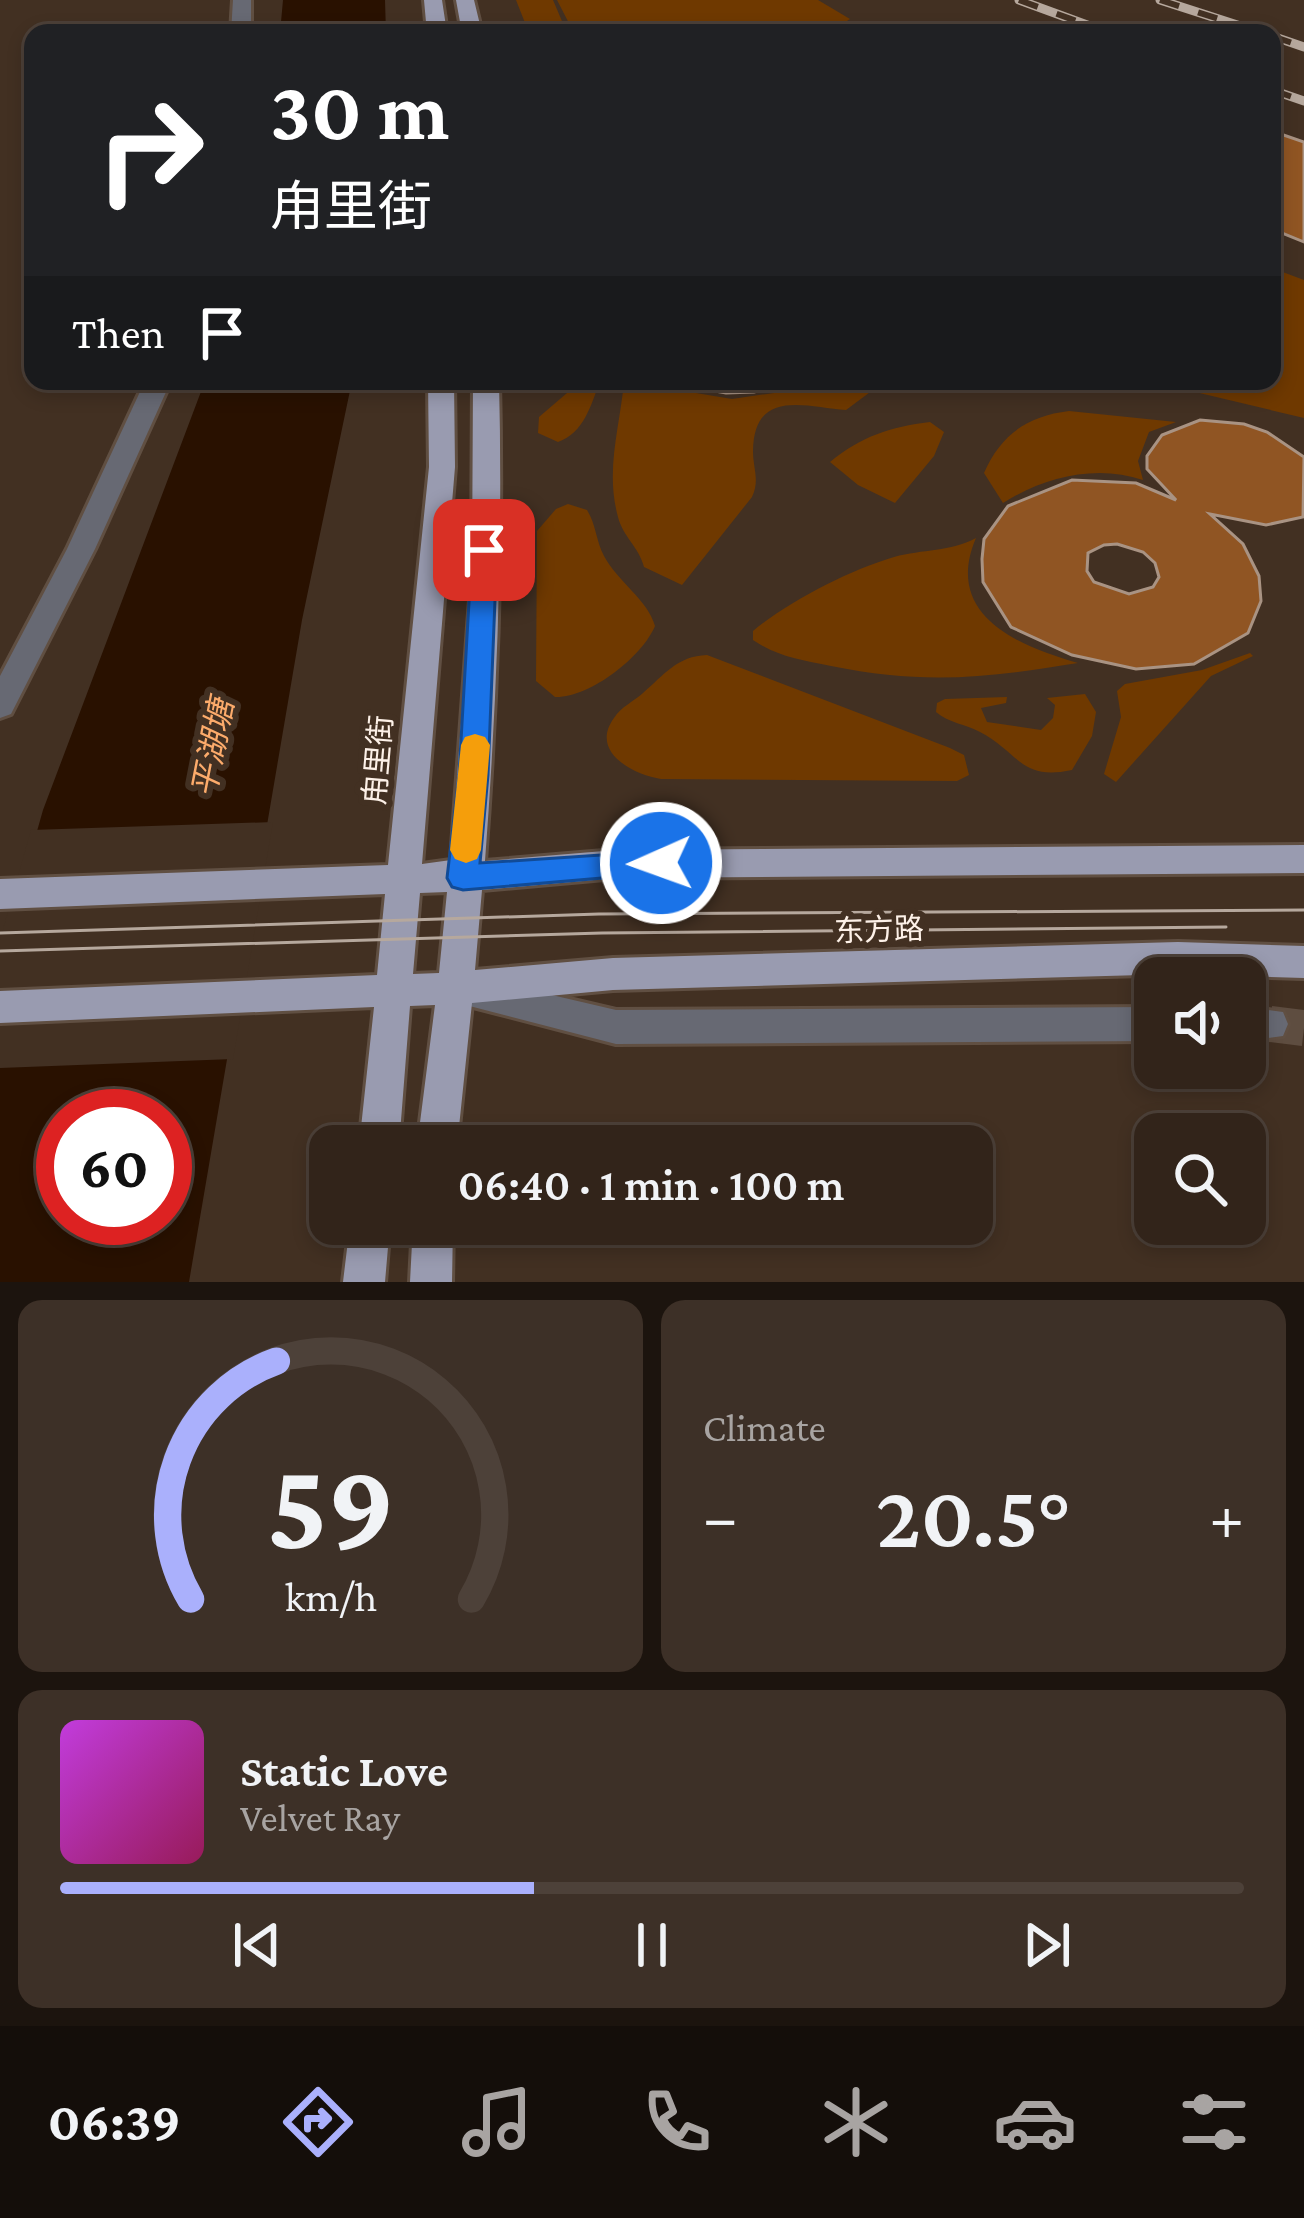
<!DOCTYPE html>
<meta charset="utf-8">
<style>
:root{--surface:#32241a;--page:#3d3027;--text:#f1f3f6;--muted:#a8a4a2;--line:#4d4139;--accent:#aab0fc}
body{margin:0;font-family:"Crimson Pro","Noto Sans SC",serif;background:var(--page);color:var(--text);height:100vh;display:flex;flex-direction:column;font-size:45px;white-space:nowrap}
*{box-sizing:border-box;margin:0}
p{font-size:39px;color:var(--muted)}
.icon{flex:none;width:66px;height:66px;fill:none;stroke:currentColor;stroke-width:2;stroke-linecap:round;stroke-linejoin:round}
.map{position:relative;height:1282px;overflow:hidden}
.side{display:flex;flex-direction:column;gap:18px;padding:18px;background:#1c140e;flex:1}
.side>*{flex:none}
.top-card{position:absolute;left:24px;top:24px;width:1257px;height:366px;border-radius:24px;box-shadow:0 6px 18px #0003,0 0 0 3px var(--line);background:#202124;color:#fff;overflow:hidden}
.fabs{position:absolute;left:1134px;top:957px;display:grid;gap:24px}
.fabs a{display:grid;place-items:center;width:132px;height:132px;border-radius:24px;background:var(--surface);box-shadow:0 6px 18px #0003,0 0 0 3px var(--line);font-size:60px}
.speed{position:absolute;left:36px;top:1089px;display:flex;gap:24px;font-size:60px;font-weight:700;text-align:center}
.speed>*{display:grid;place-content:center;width:156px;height:156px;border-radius:50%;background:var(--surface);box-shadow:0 6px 18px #0003,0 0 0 3px var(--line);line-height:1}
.speed .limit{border:18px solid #d22;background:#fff;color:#111}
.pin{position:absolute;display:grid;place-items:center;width:102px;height:102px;color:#fff;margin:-51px;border-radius:24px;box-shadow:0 6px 18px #0006}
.me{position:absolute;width:132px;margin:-66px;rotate:268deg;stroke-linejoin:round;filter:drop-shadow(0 0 9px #0008)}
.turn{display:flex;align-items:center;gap:42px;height:252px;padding:0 48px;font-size:54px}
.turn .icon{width:156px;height:156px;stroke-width:2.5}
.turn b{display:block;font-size:84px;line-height:102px}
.then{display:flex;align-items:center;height:114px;padding:0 48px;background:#0003;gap:24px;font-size:45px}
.big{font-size:90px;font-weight:600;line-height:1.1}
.side .card{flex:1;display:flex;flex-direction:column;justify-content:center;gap:18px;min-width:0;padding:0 42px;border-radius:24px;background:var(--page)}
.side .dial{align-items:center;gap:0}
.dial svg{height:312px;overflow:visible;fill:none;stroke:var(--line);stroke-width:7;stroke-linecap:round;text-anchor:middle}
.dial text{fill:var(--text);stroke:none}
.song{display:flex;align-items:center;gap:36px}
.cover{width:144px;height:144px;border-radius:18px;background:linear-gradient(135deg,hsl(290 70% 55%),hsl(330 70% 35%))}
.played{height:12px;border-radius:6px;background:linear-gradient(90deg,var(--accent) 40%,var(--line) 40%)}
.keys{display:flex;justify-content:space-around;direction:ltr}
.heat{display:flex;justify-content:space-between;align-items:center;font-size:66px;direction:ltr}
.side .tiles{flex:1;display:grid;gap:18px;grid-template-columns:1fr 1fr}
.card:last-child{grid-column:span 2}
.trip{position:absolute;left:309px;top:1125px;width:684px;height:120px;border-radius:24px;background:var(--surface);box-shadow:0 6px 18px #0003,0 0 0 3px var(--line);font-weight:600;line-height:120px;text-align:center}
.tabs{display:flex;height:192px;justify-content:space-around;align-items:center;background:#140e0a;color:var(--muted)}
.tabs .icon{width:84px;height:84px}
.tabs .on{color:var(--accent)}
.tabs b{font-size:54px;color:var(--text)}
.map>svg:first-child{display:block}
.green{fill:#6f3900}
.water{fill:#291100;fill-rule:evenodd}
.pier{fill:#423022}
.building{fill:#905523;stroke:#a99383;stroke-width:3;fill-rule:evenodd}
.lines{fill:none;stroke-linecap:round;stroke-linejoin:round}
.minor-tunnel{stroke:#5e4d40;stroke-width:36;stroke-dasharray:36 18;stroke-linecap:butt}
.minor-casing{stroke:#604f42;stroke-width:6}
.major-casing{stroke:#604f42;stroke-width:6}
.minor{fill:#676973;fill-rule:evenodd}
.major{fill:#999bb0;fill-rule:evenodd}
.tram{stroke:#b6a89d;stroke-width:3}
.rail-casing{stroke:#b6a89d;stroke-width:9}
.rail{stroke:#423022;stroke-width:6;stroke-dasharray:20;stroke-linecap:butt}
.route{fill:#1a73e8;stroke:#114b97;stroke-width:3}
.slow{fill:#f59e0b}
.labels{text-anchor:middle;stroke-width:12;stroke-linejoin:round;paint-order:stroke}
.street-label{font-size:30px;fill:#fdf1e8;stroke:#423022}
.water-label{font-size:33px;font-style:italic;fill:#fcab6b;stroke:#423022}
</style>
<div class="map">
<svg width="1304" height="1282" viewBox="0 0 1304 1282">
<rect width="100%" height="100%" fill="#423022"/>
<path class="green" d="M 516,0 L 553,0 L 567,33 L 529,33 Z
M 557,0 L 818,0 L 850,19 C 810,47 679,32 629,26 C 610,24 593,33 574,33 Z
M 1272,268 L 1304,280 L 1304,418 L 1191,391 L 1123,381 L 1272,381 Z
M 581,381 L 600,381 C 591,405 584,433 558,442 L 538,433 L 539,417 Z
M 624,381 L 732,399 L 801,389 L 816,381 L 885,381 L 846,410 C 805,407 754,388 753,451 C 753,469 760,480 752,497 L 682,585 L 644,567 C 639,547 623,537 618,517 C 605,470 620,427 624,381 Z
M 1069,411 L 1176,422 L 1149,432 L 1138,461 L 1143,480 C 1096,464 1044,477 1003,503 L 984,473 C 1001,434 1028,416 1069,411 Z
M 930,422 L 944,432 L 934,456 L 895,503 L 858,485 L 830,462 C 862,436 890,427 930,422 Z
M 568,504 L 587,510 C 596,524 596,541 604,556 C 617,581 648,600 655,626 C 642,657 590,698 555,697 L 536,681 L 537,531 L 556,509 Z
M 976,538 C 943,615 1018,646 1078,663 C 986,678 924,685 831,666 C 801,660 778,657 753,640 L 753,631 C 789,601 850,570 894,557 C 923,549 950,552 976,538 Z
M 1250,653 L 1253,656 L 1211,676 L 1116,782 L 1104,774 L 1121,717 L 1117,691 L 1125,684 L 1202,670 Z
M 707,655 L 950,748 L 964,755 L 969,775 L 957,781 L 661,779 C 634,775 589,752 614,718 C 621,707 634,701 643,693 C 664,675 677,656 707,655 Z
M 1085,694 L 1096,712 L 1092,736 L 1072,770 C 1020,781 1020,753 980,732 C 965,724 949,723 936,712 L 937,703 L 945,699 L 1007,697 L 1006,703 L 981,708 L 987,722 L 1041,730 L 1053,718 L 1055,705 L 1047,698 Z"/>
<path class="water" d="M 283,0 L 385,0 L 386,33 L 280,33 Z
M 205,381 L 352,381 L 302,620 L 189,1282 L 0,1282 L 0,962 L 43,810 ZM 63,1116 L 165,1116 L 165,1218 L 63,1218 Z"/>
<path class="pier" d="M 273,822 L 233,1059 L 0,1068 L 0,940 L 31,830 Z"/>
<path class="building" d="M 956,23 L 967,24 L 999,33 L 944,33 Z
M 1272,131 L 1304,142 L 1304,242 L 1272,229 Z
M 660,381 L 798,381 L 754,392 L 726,393 Z
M 1200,420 L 1244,424 L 1267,432 L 1304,457 L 1303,517 L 1266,525 L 1210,514 L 1243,544 L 1259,576 L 1261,601 L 1248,633 L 1194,664 L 1136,669 L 1072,655 L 1011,627 L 983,582 L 982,559 L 984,539 L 1008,506 L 1072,480 L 1136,483 L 1176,500 L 1147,469 L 1147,456 L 1162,435 ZM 1117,544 L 1143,552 L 1155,563 L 1159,577 L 1153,587 L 1129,594 L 1094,582 L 1087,571 L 1088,553 L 1104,545 Z"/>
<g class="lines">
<path class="minor-tunnel" d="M 1270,1024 L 1304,1028"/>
<defs>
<path id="minor" d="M 233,0 L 251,0 L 251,33 L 231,33 Z
M 145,381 L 171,381 L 95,549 L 11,714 L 0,718 L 0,676 L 67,549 Z
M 467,975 L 616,1010 L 1155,1007 L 1155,1041 L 616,1044 L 454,1002 L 449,991 L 454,980 Z
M 1245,1007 L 1283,1012 L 1288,1024 L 1283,1036 L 1245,1041 Z"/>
<path id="major" d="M 424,0 L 442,0 L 447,33 L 427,33 Z
M 456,0 L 474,0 L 482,33 L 462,33 Z
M 428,381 L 454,381 L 455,467 L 422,864 L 451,860 L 472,572 L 473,381 L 499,381 C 503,542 497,701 485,861 L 616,850 L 1304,845 L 1304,873 L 616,878 L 482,890 L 475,970 L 613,958 L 1178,942 L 1304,946 L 1304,978 L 1178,974 L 613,990 L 472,1003 L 457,1146 L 417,1146 L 435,1005 L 410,1006 L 399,1146 L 359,1146 L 374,1007 L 0,1023 L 0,991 L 377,975 L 385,894 L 0,909 L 0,879 L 388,865 L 429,467 ZM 447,892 L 439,973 L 413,974 L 420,893 Z
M 350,1224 L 390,1224 L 385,1282 L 343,1282 Z
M 413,1224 L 453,1224 L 452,1282 L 410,1282 Z"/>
</defs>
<use href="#minor" class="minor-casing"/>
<use href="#major" class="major-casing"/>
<use href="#minor" class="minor"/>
<use href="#major" class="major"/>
<path class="tram" d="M 0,933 L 599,914 L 1304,910
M 0,951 L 602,933 L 1226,927"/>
<defs>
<path id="rail" d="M 1019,0 L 1109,33
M 1160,0 L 1262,33
M 1272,36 L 1304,47
M 1272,90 L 1304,101"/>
</defs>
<use href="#rail" class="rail-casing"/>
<use href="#rail" class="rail"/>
</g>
<path class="route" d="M 484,541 L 497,550 L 488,775 L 480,863 L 661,851 L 672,854 L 676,863 L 672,872 L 463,890 L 452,887 L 447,878 L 459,775 L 472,550 Z"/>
<path class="slow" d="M 475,734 L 485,737 L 490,745 L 481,850 L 477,859 L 466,863 L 455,859 L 450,850 L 461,745 L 465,737 Z"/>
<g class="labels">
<g class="street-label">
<text transform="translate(378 760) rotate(-85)" y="10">甪里街</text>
<text transform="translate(879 930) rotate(-2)" y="10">东方路</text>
</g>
<g class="water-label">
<text transform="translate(212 748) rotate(-79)" y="12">平湖塘</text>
</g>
</g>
</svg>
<div class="fabs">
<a><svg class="icon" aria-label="sound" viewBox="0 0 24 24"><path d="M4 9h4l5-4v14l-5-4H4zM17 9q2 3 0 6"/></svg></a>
<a><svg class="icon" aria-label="search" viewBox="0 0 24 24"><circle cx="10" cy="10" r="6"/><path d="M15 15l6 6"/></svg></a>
</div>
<div class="speed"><div class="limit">60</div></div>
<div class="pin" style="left:484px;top:550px;background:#d93025"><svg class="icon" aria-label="arrive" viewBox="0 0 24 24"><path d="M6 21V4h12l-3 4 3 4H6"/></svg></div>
<svg class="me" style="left:661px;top:863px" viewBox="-20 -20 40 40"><circle r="17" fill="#1a73e8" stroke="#fff" stroke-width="3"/><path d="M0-11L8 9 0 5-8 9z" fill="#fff"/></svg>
<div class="trip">06:40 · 1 min · 100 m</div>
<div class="top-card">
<div class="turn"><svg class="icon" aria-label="right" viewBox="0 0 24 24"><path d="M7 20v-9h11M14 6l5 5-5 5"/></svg><div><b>30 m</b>甪里街</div></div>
<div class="then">Then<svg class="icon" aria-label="arrive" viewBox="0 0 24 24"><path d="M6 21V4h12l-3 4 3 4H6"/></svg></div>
</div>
</div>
<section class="side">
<div class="tiles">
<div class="card dial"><svg viewBox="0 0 100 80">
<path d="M14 69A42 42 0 1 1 86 69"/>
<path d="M14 69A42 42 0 0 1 36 8" stroke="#aab0fc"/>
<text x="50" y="56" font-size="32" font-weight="700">59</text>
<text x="50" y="72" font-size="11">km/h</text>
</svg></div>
<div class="card"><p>Climate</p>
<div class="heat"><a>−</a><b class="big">20.5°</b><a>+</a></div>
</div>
<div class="card">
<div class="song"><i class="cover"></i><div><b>Static Love</b><p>Velvet Ray</p></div></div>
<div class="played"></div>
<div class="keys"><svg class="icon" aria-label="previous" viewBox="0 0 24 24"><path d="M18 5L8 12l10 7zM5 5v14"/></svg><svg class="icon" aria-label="pause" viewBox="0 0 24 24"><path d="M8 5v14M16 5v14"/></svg><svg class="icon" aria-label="next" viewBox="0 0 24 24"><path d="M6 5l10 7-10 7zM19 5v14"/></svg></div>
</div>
</div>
</section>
<nav class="tabs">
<b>06:39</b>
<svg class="icon on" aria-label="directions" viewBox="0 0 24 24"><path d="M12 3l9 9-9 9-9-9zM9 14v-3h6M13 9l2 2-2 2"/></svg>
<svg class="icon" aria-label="music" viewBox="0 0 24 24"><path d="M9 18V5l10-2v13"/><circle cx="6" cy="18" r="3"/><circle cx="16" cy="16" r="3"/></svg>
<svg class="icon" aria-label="phone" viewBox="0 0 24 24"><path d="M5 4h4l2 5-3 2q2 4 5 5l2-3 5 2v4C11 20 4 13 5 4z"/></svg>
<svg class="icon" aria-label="climate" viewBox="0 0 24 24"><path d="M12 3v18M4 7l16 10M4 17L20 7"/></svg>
<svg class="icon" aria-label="car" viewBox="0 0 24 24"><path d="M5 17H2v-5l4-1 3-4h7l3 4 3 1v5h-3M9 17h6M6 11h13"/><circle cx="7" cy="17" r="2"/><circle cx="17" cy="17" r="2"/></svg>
<svg class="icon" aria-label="filters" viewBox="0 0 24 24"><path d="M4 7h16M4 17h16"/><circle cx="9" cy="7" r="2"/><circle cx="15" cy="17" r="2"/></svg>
</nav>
